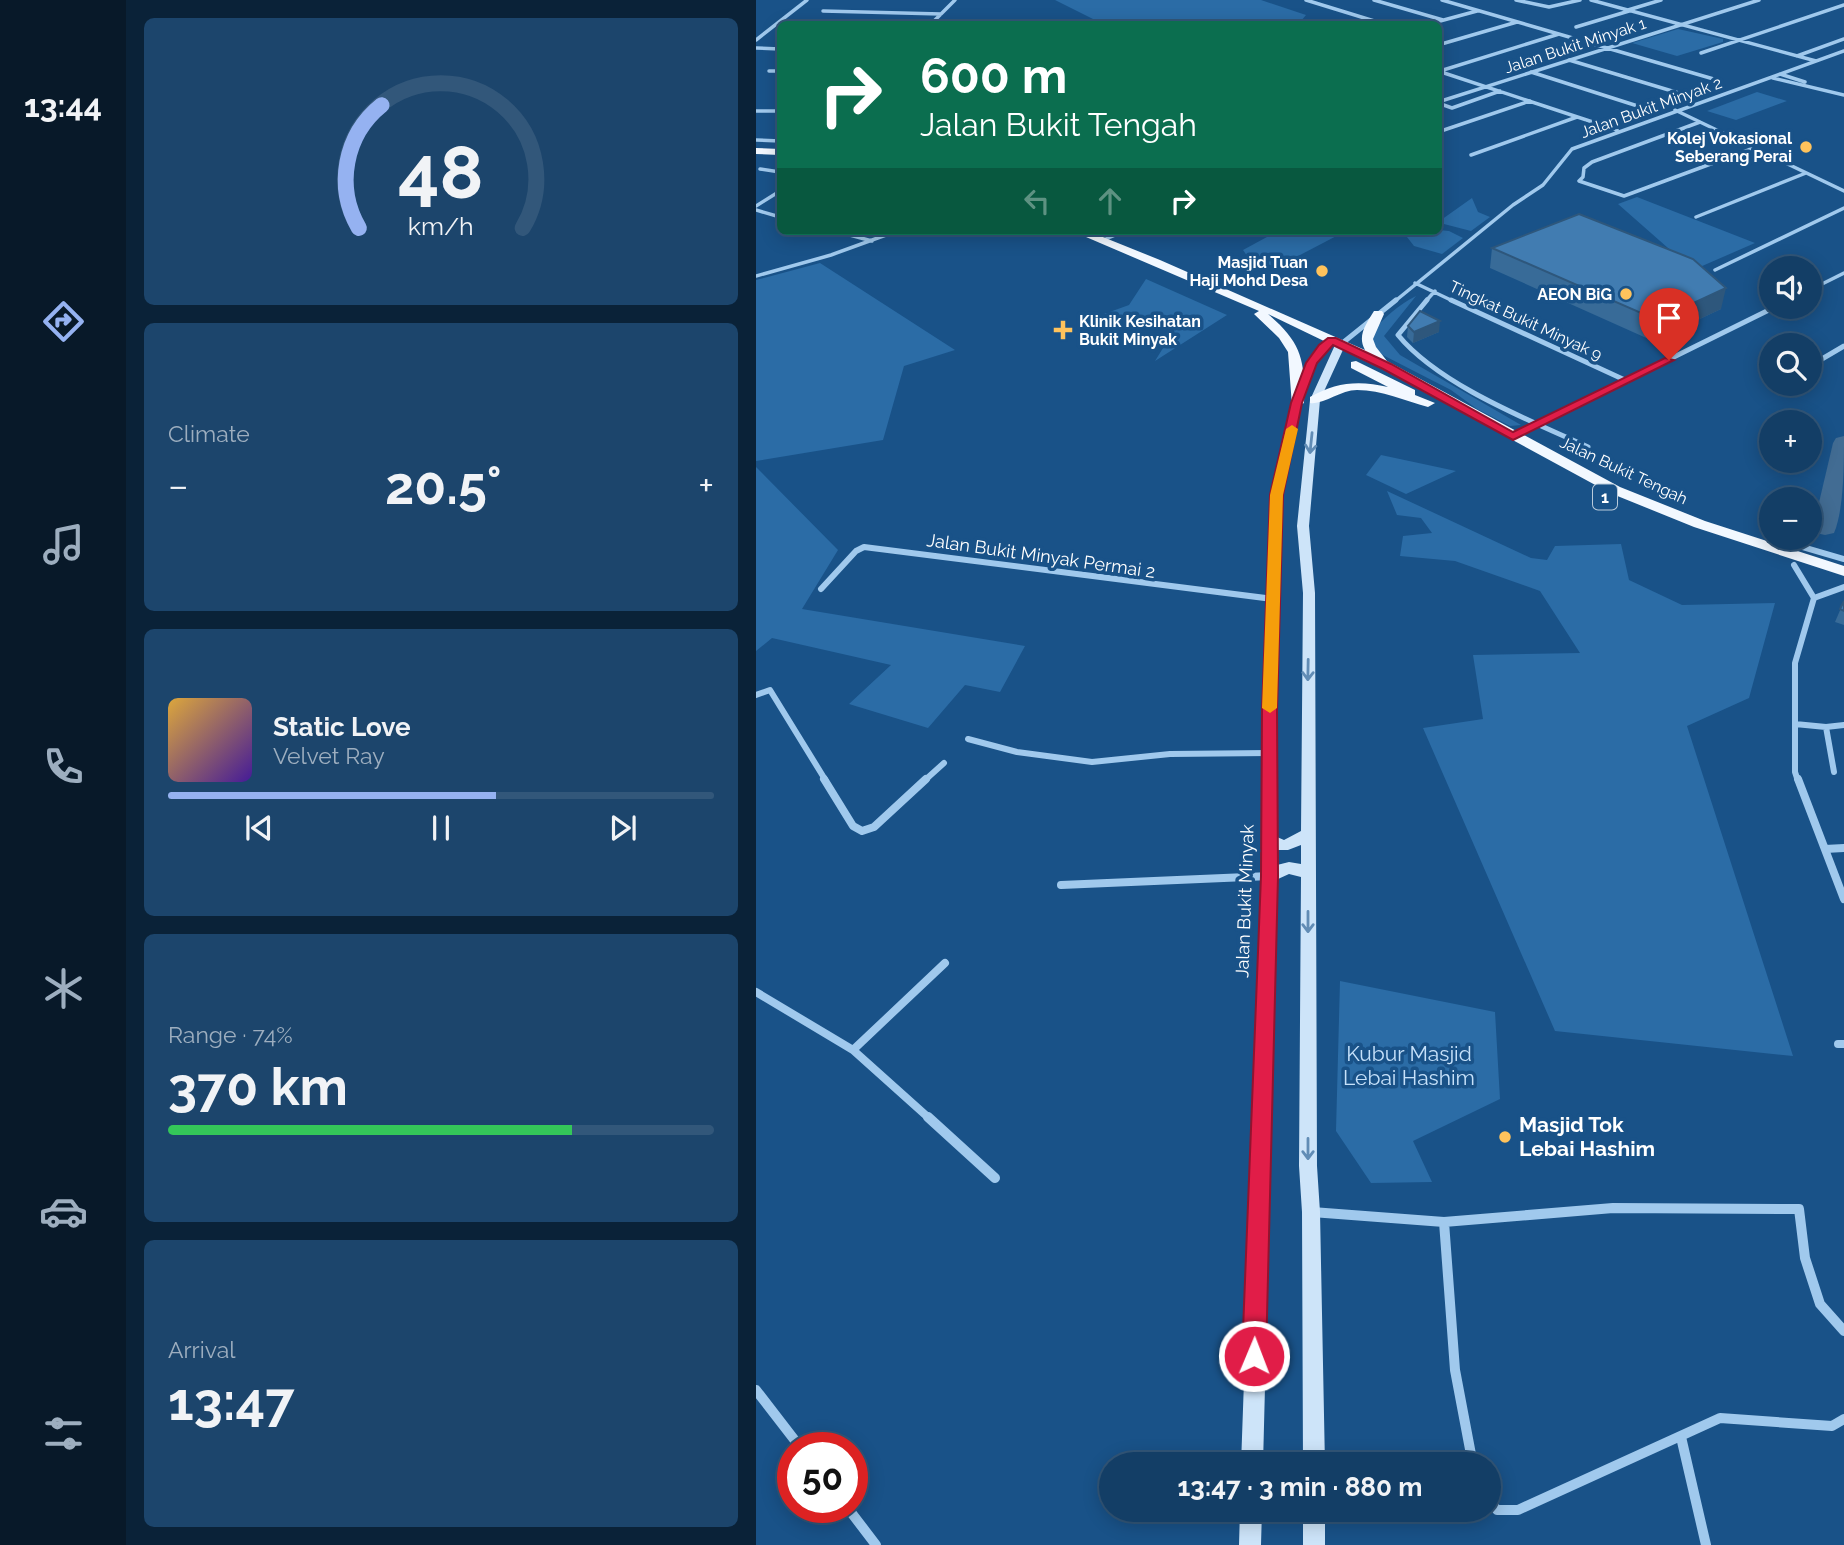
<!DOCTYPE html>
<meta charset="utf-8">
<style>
:root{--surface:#133e66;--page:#1c456c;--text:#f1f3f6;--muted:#9daebf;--line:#32577a;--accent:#95b2f1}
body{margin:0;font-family:Raleway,sans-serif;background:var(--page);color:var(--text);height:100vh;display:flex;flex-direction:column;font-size:26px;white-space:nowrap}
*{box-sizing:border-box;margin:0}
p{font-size:23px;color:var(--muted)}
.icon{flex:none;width:38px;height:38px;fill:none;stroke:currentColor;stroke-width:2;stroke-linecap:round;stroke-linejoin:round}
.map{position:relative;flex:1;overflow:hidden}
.drawer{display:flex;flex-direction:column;gap:18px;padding:18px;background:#0a2238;width:630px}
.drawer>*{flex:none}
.banner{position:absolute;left:21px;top:21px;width:665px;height:214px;border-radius:10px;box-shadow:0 4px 18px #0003,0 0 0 2px var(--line);background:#0b6e4f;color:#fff;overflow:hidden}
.tools{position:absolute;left:1003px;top:256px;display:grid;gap:14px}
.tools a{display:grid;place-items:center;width:63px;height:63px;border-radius:50%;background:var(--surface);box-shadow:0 4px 18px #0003,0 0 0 2px var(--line);font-size:35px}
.speed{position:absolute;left:21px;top:1432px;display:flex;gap:14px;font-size:35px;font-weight:700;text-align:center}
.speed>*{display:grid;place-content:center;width:91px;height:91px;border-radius:50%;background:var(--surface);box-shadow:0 4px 18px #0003,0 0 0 2px var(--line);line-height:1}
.speed .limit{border:10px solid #d22;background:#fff;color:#111}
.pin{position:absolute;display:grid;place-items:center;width:60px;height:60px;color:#fff;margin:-72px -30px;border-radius:50% 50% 50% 0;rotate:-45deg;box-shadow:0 0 7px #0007}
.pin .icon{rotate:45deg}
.me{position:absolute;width:77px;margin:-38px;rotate:1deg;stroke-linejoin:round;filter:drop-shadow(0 0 5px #0008)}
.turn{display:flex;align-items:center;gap:24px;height:147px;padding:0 28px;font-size:32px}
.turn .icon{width:91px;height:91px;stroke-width:2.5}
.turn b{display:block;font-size:49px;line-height:60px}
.lanes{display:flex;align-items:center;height:66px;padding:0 28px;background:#0003;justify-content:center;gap:35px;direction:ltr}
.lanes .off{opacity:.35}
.big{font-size:52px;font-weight:700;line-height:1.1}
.drawer .widget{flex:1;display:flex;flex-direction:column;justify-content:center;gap:10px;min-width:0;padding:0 24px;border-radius:10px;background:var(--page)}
.drawer .dial{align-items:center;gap:0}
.dial svg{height:182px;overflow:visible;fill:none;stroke:var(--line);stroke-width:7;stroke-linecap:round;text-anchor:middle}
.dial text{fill:var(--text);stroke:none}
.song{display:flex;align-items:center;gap:21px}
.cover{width:84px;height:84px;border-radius:10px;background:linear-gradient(135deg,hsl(40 70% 55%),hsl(260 70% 35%))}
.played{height:7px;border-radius:4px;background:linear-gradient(90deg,var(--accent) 60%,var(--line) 60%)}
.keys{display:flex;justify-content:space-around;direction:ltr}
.heat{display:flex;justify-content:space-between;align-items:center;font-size:38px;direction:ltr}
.charge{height:10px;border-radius:5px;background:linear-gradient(90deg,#34c759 74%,var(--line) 0)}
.trip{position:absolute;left:343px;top:1452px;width:402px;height:70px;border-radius:35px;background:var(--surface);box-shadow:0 4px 18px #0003,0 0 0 2px var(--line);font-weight:700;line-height:70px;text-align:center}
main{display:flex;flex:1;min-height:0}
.menu{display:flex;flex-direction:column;width:126px;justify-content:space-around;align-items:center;background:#081929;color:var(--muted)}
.menu .icon{width:49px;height:49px}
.menu .current{color:var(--accent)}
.menu b{font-size:32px;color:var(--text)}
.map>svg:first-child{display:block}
.green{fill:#2b6ca6}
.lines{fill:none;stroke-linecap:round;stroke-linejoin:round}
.river{fill:#426c93;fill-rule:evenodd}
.minor-far4{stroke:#a0c9ed;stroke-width:3.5}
.minor-far3{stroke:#a0c9ed;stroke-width:5}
.minor-far2{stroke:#a0c9ed;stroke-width:6}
.minor-far1{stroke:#a0c9ed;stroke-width:8}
.minor{stroke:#a0c9ed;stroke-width:10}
.secondary{fill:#cde4f9;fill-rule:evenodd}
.trunk{fill:#f2f8ff;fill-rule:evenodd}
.wall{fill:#386b98}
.shaded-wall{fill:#2e577c}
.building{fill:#417cb1;stroke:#2e577c;stroke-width:2}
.oneway{stroke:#618cb5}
.route{fill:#e11d48;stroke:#92132f;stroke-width:2}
.slow{fill:#f59e0b}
.poi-dot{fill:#ffc35c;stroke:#195288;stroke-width:2.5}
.labels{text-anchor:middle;stroke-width:7;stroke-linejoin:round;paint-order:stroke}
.far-street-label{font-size:16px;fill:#fff;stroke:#195288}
.far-poi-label{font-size:16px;font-weight:bold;fill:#fff;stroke:#195288;text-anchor:end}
.shield{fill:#195288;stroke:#bacbdb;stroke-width:2}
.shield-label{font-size:16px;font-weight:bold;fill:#fff}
.street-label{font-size:18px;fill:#fff;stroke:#195288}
.near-park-label{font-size:21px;fill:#c6e1fa;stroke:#195288}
.near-poi-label{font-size:21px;font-weight:bold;fill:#fff;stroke:#195288;text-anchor:start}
</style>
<main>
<nav class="menu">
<b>13:44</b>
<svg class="icon current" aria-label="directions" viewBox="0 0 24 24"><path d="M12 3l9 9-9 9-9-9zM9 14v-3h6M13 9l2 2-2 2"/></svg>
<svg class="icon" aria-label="music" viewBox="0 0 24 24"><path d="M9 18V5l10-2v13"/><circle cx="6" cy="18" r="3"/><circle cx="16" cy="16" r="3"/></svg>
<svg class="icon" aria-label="phone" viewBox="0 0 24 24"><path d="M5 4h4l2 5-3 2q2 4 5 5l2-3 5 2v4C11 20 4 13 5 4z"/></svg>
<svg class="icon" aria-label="climate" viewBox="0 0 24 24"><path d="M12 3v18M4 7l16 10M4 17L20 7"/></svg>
<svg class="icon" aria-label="car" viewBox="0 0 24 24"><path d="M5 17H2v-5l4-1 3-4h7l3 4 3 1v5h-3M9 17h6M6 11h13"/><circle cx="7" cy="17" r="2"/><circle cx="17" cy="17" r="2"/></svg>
<svg class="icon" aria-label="filters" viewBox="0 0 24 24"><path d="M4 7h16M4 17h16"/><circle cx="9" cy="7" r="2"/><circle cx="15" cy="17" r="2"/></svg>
</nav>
<section class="drawer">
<div class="widget dial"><svg viewBox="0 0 100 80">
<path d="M14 69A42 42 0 1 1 86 69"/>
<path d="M14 69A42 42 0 0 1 24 15" stroke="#95b2f1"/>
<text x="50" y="56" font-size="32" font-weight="700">48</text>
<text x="50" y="72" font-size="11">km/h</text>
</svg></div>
<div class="widget"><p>Climate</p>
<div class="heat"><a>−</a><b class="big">20.5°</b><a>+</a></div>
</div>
<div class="widget">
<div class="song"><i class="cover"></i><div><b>Static Love</b><p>Velvet Ray</p></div></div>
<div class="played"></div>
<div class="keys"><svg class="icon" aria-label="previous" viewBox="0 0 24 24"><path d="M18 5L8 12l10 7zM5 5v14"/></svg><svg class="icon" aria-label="pause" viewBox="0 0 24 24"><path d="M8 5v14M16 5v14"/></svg><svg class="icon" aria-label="next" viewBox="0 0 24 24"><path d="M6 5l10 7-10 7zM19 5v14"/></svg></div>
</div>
<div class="widget"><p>Range · 74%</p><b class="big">370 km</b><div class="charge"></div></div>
<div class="widget"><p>Arrival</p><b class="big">13:47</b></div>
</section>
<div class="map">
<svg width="1088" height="1545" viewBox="0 0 1088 1545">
<rect width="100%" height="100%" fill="#195288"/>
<path class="green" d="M 299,0 L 505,0 L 550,15 L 545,21 L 553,24 L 325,24 L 339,20 Z
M 922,29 L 967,39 L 967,42 L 921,56 L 876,43 Z
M 1001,92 L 1031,101 L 980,120 L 951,111 Z
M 881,197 L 999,243 L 937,270 L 862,204 Z
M 716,198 L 722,212 L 734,217 L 715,231 L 688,224 L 685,220 Z
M 683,230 L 693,231 L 707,238 L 686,254 L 658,246 L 651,237 L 662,231 Z
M 522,231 L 590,231 L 523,266 L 496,263 L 487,250 Z
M 64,263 L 199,350 L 148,366 L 127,440 L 0,461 L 0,280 Z
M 390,279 L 471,315 L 399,361 L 425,319 L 348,314 L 373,305 Z
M 660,296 L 628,336 L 644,355 L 765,425 L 754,426 L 721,409 L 695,390 L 617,350 L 615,333 C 628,318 642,305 660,296 Z
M 625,455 L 700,471 L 650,494 L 610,475 Z
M 0,467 L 82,550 L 46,609 L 269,646 L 244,692 L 209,685 L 172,728 L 93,704 L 135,665 L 16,638 L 0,651 Z
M 631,491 L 775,558 L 791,560 L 799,546 L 865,544 L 873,580 L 926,605 L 1019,603 L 993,698 L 931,726 L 1037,1056 L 799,1031 L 667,728 L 727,719 L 717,655 L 824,653 L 784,591 L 699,561 L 644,556 L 647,536 L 676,533 L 665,518 L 641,515 Z
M 584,981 L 739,1012 L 744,1099 L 657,1141 L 676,1182 L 615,1183 L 580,1131 Z"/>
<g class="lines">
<path class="river" d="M 1088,436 C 1088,463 1088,510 1078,533 L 1069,535 L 1060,533 L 1057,528 L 1077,443 L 1080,438 Z"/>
<path class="minor-far4" d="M 550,0 L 628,24
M 618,0 L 687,20
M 686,0 L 961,80
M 760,0 L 793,7 L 824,0
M 835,0 L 1060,61
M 872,10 L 905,0
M 67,11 L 185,14
M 551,21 L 556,24
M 175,24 L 199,0
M 673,24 L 721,11
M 820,27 L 873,11
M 0,40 L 51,0
M 682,45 L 761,22
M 0,48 L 24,49
M 945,53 L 1088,5
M 1041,56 L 1088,39
M 813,60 L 926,94
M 13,71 L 24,71
M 682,71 L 861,130
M 684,71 L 803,34
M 775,72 L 891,109
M 1024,74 L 1049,82
M 1017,78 L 1088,95
M 682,102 L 1003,0
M 682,103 L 696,108 L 744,91
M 919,110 L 1088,191
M 0,111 L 24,111
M 944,122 L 836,162 L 828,168 L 827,177 L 823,181 L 868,196 L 998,148
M 682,132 L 774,101
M 0,140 L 24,141
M 715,155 L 821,117
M 4,169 L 24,172
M 0,206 L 24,191
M 0,210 L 24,217
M 940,217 L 1050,173
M 79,231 L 116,241
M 345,241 L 369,231
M 959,270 L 1088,208
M 0,276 L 75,255 L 141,231
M 659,283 L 699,302
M 1054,290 L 1088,273
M 638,302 L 757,205 L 787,185 L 816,149 L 1088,51
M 669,302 L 679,291"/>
<path class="minor-far3" d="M 671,300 L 642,335 C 683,385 773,420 832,447
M 695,300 L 871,381
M 584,345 L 640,300
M 1054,366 L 1088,346
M 1019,385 L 1022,383
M 758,436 L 1021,306"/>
<path class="minor-far2" d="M 1014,548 L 1014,543 L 1022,540 L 1088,559
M 1038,565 L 1058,598 L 1039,663 L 1039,772 L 1042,781
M 65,589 L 100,551 L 108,547 L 517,599
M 1058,598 L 1088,587
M 0,695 L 14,690 L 70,781
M 1039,724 L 1070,727 L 1088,725
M 1070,727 L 1078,772
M 212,739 L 261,752 L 336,762 L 414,754 L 513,753
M 168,781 L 188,763"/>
<path class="minor-far1" d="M 68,779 L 97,826 L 106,831 L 118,827 L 170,779
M 1042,779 L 1088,899
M 1069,849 L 1088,848
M 305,885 L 514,876
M 0,992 L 97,1050 L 174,1119
M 1082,1044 L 1088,1044
M 97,1050 L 189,963"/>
<path class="minor" d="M 172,1117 L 239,1178
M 556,1212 L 688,1222 L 857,1208 L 1043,1209 L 1049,1258 L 1064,1304 L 1088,1331
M 688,1222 L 699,1370 L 717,1465
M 0,1390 L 44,1447
M 925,1437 L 950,1545
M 733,1500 L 741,1510 L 762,1510 L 964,1418 L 1076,1426 L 1088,1419
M 91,1507 L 120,1545"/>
<path class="secondary" d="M 576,338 L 581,341 L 569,349 L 560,363 L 546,403 L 525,495 L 520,711 L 521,837 L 528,840 L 545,831 L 547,593 L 541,526 L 554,400 L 579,345 L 584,342 L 589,345 L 586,352 L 564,400 L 553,526 L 559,593 L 561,1166 L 564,1212 L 569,1465 L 547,1465 L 546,1212 L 543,1166 L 545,877 L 533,874 L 522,879 L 507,1465 L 485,1465 L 506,876 L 506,711 L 515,495 L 536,403 L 550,363 L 563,345 ZM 545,845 L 545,864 L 533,862 L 521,865 L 521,850 L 532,850 Z
M 484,1510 L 506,1510 L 505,1545 L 483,1545 Z
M 547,1510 L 569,1510 L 569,1545 L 547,1545 Z"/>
<path class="trunk" d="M 0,148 L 24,149 L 24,155 L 0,154 Z
M 316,231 L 332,231 L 404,260 L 609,350 C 601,336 610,324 618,311 L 626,311 L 628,314 L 617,339 L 620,347 L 631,361 L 864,487 L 949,521 L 1088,566 L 1088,576 L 938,527 L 854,493 L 626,369 L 512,314 C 546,343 549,360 548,403 L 541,407 L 536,406 L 532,352 L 523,338 L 498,314 L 503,311 Z
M 600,361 L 659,390 L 659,395 L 679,403 L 672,407 C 649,401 626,390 601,390 C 584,390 568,405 554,403 L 554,397 C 580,382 603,380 632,387 L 595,368 L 595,362 Z"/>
</g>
<path class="wall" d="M 736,248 L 965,309 L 897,341 L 734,268 Z
M 652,326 L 683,332 L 657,343 L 651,337 Z
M 1088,601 L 1088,625 L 1079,622 Z"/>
<path class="shaded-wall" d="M 970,288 L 965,309 L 897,341 L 901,320 Z
M 684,321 L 683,332 L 657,343 L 658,332 Z"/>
<path class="building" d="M 823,214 L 937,259 L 970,288 L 901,320 L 736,248 Z
M 664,311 L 684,321 L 658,332 L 652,326 Z
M 1088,601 L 1088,611 L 1084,609 Z"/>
<defs><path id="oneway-shaft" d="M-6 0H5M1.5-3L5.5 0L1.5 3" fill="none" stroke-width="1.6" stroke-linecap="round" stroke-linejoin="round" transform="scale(1.75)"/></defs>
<g class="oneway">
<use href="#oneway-shaft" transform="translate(555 443) rotate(96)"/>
<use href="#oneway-shaft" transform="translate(552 670) rotate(91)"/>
<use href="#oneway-shaft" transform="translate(552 922) rotate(90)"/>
<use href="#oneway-shaft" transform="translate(552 1149) rotate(90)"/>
</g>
<path class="route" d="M 572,338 L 580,338 L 635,364 L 757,432 L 909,358 L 918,360 L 757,440 L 627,369 L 577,345 L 561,363 L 546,403 L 527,495 L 521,711 L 522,876 L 510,1356 L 506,1364 L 498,1368 L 490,1364 L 486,1356 L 505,876 L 506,711 L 514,495 L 535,403 L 550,363 L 563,345 Z"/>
<path class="slow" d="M 536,425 L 542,429 L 527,495 L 521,708 L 514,713 L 506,708 L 514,495 L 530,429 Z"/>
<g class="poi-dot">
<circle cx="1050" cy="147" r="7"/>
<circle cx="566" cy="271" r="7"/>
<circle cx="870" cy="294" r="7"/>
<path d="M303.5 319.5h7v7h7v7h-7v7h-7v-7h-7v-7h7z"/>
<circle cx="749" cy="1137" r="7"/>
</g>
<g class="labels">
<g class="far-street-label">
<text transform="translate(819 45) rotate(-18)" y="6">Jalan Bukit Minyak 1</text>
<text transform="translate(895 107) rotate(-20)" y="6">Jalan Bukit Minyak 2</text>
<text transform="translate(770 320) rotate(25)" y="6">Tingkat Bukit Minyak 9</text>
<text transform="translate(868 470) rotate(25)" y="6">Jalan Bukit Tengah</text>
</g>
<g class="far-poi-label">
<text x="1036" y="144">Kolej Vokasional<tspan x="1036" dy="18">Seberang Perai</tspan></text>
<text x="552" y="268">Masjid Tuan<tspan x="552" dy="18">Haji Mohd Desa</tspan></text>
<text x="856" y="300">AEON BiG</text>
<text x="323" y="327" text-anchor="start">Klinik Kesihatan<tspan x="323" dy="18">Bukit Minyak</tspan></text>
</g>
<rect class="shield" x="837" y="484.5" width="24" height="25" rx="5"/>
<g class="shield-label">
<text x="849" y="503">1</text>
</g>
<g class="street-label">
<text transform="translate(285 556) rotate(8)" y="6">Jalan Bukit Minyak Permai 2</text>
<text transform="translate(489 901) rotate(-88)" y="6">Jalan Bukit Minyak</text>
</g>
<g class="near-park-label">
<text x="653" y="1061">Kubur Masjid<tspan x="653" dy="24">Lebai Hashim</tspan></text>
</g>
<g class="near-poi-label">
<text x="763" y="1132">Masjid Tok<tspan x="763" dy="24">Lebai Hashim</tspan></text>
</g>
</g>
</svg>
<div class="tools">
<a><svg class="icon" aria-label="sound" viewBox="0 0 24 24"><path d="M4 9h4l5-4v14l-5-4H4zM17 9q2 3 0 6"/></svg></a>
<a><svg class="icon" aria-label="search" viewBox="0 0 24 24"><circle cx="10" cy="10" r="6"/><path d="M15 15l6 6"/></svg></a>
<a>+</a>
<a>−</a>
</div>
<div class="speed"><div class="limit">50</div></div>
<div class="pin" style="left:913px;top:360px;background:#d93025"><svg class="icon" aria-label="arrive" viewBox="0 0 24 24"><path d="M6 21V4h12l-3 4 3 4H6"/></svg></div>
<svg class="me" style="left:498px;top:1356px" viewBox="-20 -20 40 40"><circle r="17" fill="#e11d48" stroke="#fff" stroke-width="3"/><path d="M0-11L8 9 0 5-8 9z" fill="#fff"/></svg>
<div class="trip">13:47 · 3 min · 880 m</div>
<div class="banner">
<div class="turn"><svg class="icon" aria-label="right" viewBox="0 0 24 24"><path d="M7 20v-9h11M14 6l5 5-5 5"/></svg><div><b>600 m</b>Jalan Bukit Tengah</div></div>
<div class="lanes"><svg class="icon off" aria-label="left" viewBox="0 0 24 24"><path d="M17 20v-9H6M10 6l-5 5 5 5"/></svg><svg class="icon off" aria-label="ahead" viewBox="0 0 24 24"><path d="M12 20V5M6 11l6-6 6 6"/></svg><svg class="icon" aria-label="right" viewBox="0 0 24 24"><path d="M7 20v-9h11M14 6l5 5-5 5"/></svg></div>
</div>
</div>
</main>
